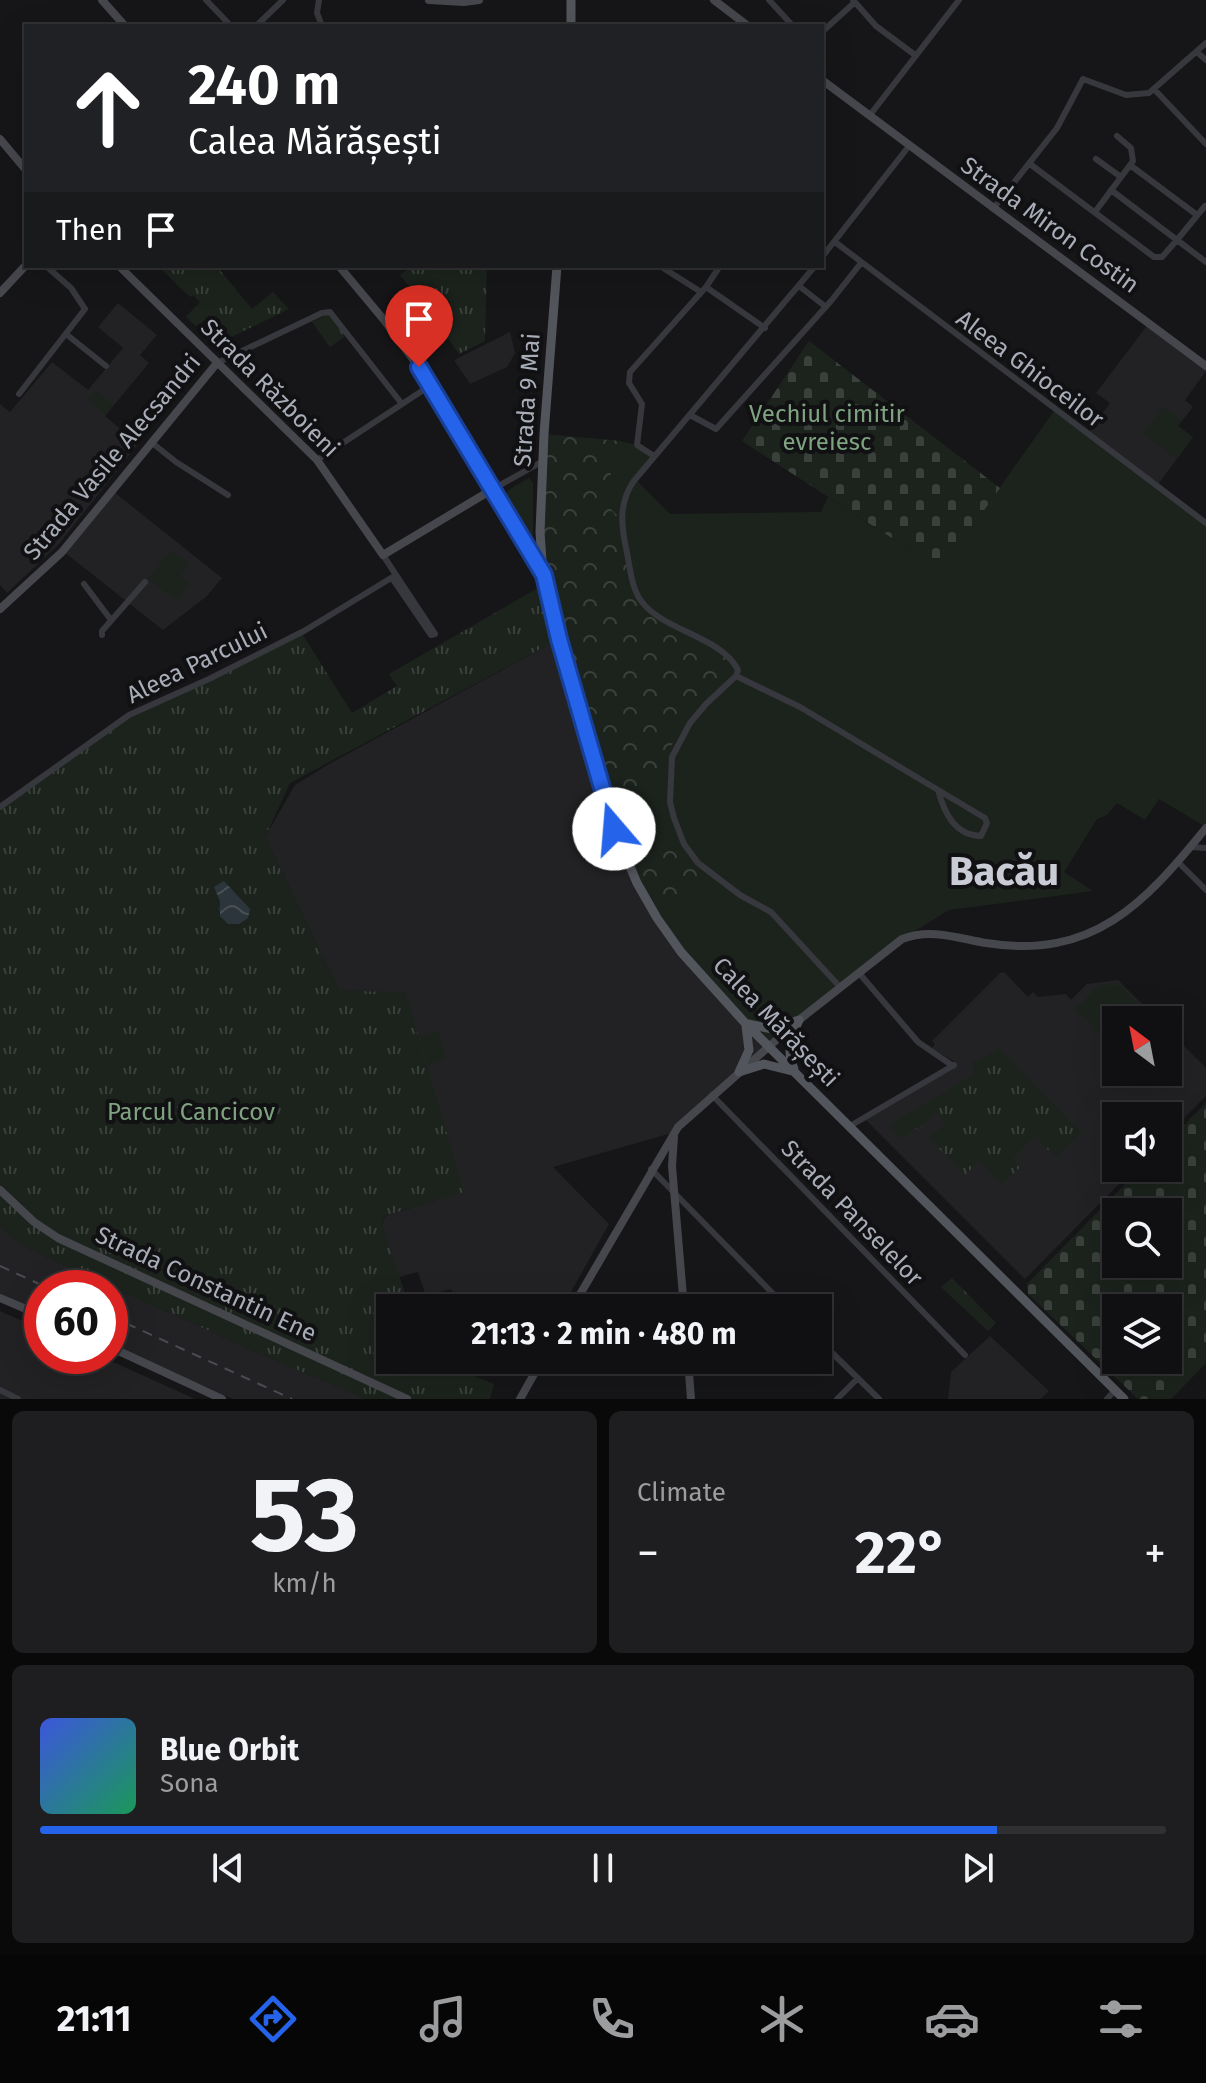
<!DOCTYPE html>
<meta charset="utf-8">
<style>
:root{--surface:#101012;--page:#1e1e20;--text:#f1f3f6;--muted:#9c9d9f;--line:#303032;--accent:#2563eb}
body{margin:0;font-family:"Fira Sans",sans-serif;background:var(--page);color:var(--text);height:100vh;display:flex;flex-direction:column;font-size:30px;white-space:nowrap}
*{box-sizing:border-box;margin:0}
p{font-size:26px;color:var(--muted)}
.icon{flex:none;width:44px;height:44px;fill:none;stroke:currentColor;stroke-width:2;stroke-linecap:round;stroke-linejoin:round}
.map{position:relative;height:1399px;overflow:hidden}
.sheet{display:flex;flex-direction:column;gap:12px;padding:12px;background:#09090a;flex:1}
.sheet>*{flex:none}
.hud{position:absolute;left:24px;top:24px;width:800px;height:244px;border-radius:0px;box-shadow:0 8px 32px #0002,0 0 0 2px var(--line);background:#202124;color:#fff;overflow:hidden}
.needle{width:52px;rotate:328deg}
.tools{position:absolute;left:1102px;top:1006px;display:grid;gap:16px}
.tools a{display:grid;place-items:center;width:80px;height:80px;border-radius:0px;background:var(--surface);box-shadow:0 8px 32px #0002,0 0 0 2px var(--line);font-size:40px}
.speed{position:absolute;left:24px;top:1270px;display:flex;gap:16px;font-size:40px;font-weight:700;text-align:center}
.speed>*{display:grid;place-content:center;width:104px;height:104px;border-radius:50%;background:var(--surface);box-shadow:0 8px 32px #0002,0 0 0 2px var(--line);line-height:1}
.speed .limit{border:12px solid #d22;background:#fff;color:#111}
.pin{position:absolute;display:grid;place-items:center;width:68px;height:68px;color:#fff;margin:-82px -34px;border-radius:50% 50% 50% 0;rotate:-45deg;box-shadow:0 0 8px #0007}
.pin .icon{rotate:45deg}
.me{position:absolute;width:88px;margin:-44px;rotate:342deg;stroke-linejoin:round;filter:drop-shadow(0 0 6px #0008)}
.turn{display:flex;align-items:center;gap:28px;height:168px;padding:0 32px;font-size:36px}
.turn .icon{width:104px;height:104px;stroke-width:2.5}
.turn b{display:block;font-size:56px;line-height:68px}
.then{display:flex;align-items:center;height:76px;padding:0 32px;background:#0003;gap:16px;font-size:30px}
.big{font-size:60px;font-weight:700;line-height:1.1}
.sheet .card{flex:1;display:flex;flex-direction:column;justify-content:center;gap:12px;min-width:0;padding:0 28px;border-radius:12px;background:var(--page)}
.sheet .dial{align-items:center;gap:0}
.dial b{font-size:104px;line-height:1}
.song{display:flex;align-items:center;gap:24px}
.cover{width:96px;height:96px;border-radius:12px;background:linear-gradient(135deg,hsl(230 70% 55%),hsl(150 70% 35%))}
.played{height:8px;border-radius:4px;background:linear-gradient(90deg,var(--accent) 85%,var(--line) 85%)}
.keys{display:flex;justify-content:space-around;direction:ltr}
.heat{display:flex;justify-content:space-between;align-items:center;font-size:44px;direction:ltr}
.sheet .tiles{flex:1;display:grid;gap:12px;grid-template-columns:1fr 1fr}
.card:last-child{grid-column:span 2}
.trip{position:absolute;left:376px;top:1294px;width:456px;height:80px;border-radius:0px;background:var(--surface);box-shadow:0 8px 32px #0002,0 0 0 2px var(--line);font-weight:700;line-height:80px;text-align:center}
.menu{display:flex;height:128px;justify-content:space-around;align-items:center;background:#060607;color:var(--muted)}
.menu .icon{width:56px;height:56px}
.menu .on{color:var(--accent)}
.menu b{font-size:36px;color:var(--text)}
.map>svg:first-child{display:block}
.built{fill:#222225}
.grass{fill:#1c231d}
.forest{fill:url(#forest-crowns)}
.cemetery{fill:url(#cemetery-stones);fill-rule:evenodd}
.park{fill:url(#park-tufts)}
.water{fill:url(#water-waves)}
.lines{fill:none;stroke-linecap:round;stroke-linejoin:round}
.street{stroke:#37383d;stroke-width:6}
.secondary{stroke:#45474d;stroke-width:8}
.primary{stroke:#53555c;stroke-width:9}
.rail{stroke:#4a4c52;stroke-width:2;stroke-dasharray:10 8;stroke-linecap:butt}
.route-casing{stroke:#184099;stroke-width:20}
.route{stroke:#2563eb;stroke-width:14}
.labels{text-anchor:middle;stroke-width:8;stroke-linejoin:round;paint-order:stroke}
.street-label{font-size:24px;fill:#a8adb8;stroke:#111113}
.park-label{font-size:24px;fill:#7fa381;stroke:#111113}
.town-label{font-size:40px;font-weight:bold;fill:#c9ccd4;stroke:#111113}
</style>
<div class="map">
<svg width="1206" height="1399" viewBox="0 0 1206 1399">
<defs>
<pattern id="forest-crowns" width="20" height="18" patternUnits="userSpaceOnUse" patternTransform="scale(2)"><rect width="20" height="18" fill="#1c231d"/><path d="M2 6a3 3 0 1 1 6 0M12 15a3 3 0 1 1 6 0" fill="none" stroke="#3a403c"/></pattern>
<pattern id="cemetery-stones" width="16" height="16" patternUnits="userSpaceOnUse" patternTransform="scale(2)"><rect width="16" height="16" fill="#1c231d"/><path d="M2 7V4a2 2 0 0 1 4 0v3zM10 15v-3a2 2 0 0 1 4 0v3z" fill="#3a403c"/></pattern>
<pattern id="park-tufts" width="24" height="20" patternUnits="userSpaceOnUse" patternTransform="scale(2)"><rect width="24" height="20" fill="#1c231d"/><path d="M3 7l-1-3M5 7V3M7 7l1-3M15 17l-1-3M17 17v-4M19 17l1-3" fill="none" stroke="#3a403c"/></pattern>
<pattern id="water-waves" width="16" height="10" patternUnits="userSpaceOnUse" patternTransform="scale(2)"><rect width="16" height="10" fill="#2c353c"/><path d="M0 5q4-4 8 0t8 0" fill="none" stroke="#485056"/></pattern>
</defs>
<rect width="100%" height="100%" fill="#161618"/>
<path class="built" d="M 118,303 L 157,335 L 140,355 L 149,363 L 105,416 L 138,444 L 59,544 L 7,593 L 0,585 L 0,404 L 10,412 L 52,362 L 88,390 L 123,348 L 98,327 Z
M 1149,323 L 1206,366 L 1206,371 L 1185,400 L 1193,407 L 1178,426 L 1193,437 L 1156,487 L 1087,435 L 1110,403 L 1096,393 Z
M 510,332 L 515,353 L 507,367 L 470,384 L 454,360 Z
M 114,492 L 222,578 L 207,596 L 163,630 L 64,552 Z
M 559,639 L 768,1046 L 675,1132 L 553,1167 L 609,1224 L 562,1308 L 472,1308 L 450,1289 L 426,1296 L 418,1272 L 399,1277 L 382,1225 L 385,1216 L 463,1192 L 405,993 L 339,990 L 265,837 L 295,785 L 329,764 Z
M 1004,972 L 1028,997 L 1033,992 L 1038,997 L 1066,994 L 1071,1000 L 1087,984 L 1118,980 L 1158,1020 L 1116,1020 L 1116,1072 L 1168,1072 L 1168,1030 L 1206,1068 L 1206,1096 L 1168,1134 L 1168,1116 L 1116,1116 L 1116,1168 L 1135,1168 L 1025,1279 L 864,1118 L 956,1063 L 932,1048 L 935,1044 L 932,1041 L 1000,973 Z
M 0,1226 L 19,1244 L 260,1354 L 366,1399 L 233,1399 L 110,1344 L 110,1288 L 42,1288 L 42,1313 L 0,1294 Z
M 0,1311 L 42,1330 L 42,1356 L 100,1356 L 195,1399 L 0,1399 Z
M 990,1336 L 1049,1391 L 1040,1399 L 948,1399 L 951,1372 Z"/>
<path class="grass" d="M 96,390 L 113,405 L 105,414 L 88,399 Z
M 1164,407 L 1182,421 L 1178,426 L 1193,437 L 1177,459 L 1143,434 Z
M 1054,411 L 1206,523 L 1206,827 L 1159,799 L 1145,820 L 1117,803 L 1107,815 L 1097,819 L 1064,872 L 1093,891 L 949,910 L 902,939 L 768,1046 L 667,934 L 614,829 L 544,434 L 620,441 L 637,445 L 654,456 L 635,479 L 670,514 L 821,512 L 828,497 L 941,570 Z
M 529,478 L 533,483 L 533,535 L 530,538 L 506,496 L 508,490 Z
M 171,551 L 189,564 L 180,576 L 190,584 L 177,601 L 148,579 Z
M 1112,983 L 1121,986 L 1155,1020 L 1116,1020 L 1116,1050 L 1074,1008 L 1081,1002 L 1085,1005 C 1089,989 1097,985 1112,983 Z
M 438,1030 L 446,1059 L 428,1065 L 420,1036 Z
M 1168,1033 L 1185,1049 L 1181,1053 L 1178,1049 L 1175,1061 L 1168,1068 Z"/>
<path class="forest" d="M 544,434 L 620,441 L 603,502 L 618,516 L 619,530 L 633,589 L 659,617 L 725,657 L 737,672 L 668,749 L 661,763 L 658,783 L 604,800 L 559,639 L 541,548 Z
M 677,842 L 693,865 L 711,881 L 669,919 L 657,903 L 637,863 Z"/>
<path class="cemetery" d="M 809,341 L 1000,488 L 941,570 L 742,441 Z
M 1206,1103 L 1206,1363 L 1171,1399 L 1138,1399 L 1028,1294 L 1027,1284 L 1141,1168 L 1168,1168 L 1168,1141 ZM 1116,1212 L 1168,1212 L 1168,1264 L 1116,1264 ZM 1116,1308 L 1168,1308 L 1168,1360 L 1116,1360 Z"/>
<path class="park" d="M 158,266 L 213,266 L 216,270 L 219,269 L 252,309 L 273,292 L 289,309 L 225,340 L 204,320 L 197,327 L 186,317 L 200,302 L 193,295 L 190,297 Z
M 413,266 L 487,266 L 485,341 L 459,354 L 432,314 L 400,275 Z
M 329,314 L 345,336 L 330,347 L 312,322 Z
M 545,584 L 559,639 L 290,783 L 265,837 L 339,990 L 406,993 L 464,1192 L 384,1216 L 382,1225 L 410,1308 L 390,1308 L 390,1360 L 448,1360 L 447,1365 L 494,1384 L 490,1399 L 366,1399 L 260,1354 L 19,1244 L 0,1226 L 0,807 L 129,715 L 301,632 L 352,713 L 397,686 L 389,674 Z
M 999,1048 L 1082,1132 L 1056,1158 L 1035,1137 L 1013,1159 L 1020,1167 L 1002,1185 L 979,1161 L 965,1175 L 929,1138 L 945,1123 L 936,1113 L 918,1130 L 916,1128 L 902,1139 L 894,1134 L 891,1126 L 895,1121 L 971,1076 L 974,1072 L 971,1063 Z
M 952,1278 L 996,1323 L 988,1331 L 941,1287 Z"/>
<path class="water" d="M 224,881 L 250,909 L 248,918 L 239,924 L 228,924 L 220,916 L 220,901 L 214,887 Z"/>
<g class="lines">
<path class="street" d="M 206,0 L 231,26
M 319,0 L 317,13 L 322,26
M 769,0 L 793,26
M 853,0 L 876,26 L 915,55
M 256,26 L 283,0
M 822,32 L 855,2
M 1197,52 L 1206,60
M 1154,89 L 1206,144
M 870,115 L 959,0
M 1096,159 L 1121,177
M 1030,164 L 1154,257 L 1162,257 L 1177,240 L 1111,190
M 1130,165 L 1197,215
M 1205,206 L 1177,240 L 1206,262
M 993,209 L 1057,128 L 1083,79 L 1126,95 L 1149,93 L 1206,43
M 1095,212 L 1133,161 L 1131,148 L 1117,136
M 835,242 L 1206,523
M 822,257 L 909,146
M 660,266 L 701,292
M 815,266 L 633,482 C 619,504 621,524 626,548 C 630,565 631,589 642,602 C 664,631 722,637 738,670 L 736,676 L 706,704 L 690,723 L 672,757 L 670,802 L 674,818 L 684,844 L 698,863 L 740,895 L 771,912 L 840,987
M 799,286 L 826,307
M 706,287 L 765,328
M 66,334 L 106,366
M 217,363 L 322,313 L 330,312 L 402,404
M 19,394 L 85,309 L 71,288 L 46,266
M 690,415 L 716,429 L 831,301 L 861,263
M 151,442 L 176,462 L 228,495
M 654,456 L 637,445 L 642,404 L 629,383 L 630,372 L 706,287 L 720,266
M 317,460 L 431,385
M 493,489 L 543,461
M 392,578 L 431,635 L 435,634 L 396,575
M 84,584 L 111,620
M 102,635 L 102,631 L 145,582
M 736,676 L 800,707 L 938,790
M 938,790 L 985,818 L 987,823 L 981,836 C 954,835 944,812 938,790 Z
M 0,807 L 129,715 L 209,679 L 304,631 L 396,575 L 383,555
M 1191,847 L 1206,848
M 1178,862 L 1206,890
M 859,973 L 918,1042 L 953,1066
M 712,1095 L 965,1355
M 850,1126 L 954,1065
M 651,1169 L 787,1308
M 818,1339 L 879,1399
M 0,1390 L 18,1399
M 837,1399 L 858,1378
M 1107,1399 L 1115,1390"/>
<path class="secondary" d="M 102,0 L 125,26
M 429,0 L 464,2 L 479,0
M 714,0 L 748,26
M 822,80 L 1206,366
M 0,139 L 26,170
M 119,266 L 317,460 L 383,555 L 493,489
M 339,266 L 384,320 L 426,377 L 543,574
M 0,293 L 26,265
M 0,609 L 62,552 L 217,363
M 674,1137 L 672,1166 L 684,1308
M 0,1190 L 34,1222 L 58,1238 L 407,1399
M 0,1298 L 42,1316
M 572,1308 L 678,1127 L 799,1020 L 902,939 C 931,928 957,938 986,943 C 1093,960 1144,904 1206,828
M 110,1347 L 222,1399
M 688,1360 L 691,1399
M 520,1399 L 542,1360"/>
<path class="primary" d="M 571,0 L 571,26
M 557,266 L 544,434 L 540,532 L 542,561 L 554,623 L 604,800 L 614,829 L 637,883 L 657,918 L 681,952 L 746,1024 L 1124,1399
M 748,1024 L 772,1029 L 799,1020
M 794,1069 C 786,1051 791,1037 799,1020
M 739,1072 L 764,1064 L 792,1071
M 739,1072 L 749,1050 L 746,1026"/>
<path class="rail" d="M 0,1266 L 48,1288
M 110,1316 L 292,1399"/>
</g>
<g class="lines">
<defs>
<path id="route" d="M 419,367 L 544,575 L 559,639 L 614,829"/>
</defs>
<use href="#route" class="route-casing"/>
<use href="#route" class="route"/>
</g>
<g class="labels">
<g class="street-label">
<text transform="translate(1050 225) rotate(36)" y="8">Strada Miron Costin</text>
<text transform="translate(1030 369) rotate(37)" y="8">Aleea Ghioceilor</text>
<text transform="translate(270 388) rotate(45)" y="8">Strada Războieni</text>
<text transform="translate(527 400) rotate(-86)" y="8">Strada 9 Mai</text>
<text transform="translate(112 457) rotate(-50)" y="8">Strada Vasile Alecsandri</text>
<text transform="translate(197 663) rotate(-26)" y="8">Aleea Parcului</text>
<text transform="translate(776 1022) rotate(46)" y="8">Calea Mărășești</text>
<text transform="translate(852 1213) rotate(46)" y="8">Strada Panselelor</text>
<text transform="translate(206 1284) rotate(25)" y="8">Strada Constantin Ene</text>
</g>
<g class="park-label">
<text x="827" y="422">Vechiul cimitir<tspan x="827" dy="28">evreiesc</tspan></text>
<text x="191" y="1120">Parcul Cancicov</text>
</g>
<g class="town-label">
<text x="1004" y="885">Bacău</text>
</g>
</g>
</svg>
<div class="tools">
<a><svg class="needle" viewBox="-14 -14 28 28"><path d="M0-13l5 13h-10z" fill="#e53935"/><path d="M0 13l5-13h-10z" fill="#9c9d9f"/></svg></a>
<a><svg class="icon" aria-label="sound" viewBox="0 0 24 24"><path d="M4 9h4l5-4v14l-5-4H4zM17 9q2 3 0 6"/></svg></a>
<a><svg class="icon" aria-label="search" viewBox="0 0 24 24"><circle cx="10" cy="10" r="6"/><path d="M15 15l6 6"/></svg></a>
<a><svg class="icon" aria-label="layers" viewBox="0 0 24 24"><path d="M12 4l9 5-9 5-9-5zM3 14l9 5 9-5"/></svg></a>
</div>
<div class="speed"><div class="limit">60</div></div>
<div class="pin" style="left:419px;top:367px;background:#d93025"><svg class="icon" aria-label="arrive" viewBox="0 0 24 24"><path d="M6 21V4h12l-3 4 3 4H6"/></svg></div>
<svg class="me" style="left:614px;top:829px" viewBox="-20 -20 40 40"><circle r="19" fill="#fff"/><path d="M0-13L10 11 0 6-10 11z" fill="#2563eb"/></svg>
<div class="trip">21:13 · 2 min · 480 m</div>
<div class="hud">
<div class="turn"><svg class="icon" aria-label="ahead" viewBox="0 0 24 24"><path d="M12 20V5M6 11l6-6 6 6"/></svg><div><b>240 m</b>Calea Mărășești</div></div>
<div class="then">Then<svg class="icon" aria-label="arrive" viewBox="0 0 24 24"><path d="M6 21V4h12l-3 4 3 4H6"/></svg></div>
</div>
</div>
<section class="sheet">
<div class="tiles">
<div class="card dial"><b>53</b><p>km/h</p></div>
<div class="card"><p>Climate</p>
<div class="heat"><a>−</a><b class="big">22°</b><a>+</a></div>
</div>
<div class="card">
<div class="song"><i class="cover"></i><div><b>Blue Orbit</b><p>Sona</p></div></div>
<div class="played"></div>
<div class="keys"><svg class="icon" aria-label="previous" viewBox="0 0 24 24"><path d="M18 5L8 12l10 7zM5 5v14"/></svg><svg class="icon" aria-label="pause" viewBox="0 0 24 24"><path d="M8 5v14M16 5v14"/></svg><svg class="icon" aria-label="next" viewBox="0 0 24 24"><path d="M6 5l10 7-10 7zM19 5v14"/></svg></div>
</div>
</div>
</section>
<nav class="menu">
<b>21:11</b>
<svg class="icon on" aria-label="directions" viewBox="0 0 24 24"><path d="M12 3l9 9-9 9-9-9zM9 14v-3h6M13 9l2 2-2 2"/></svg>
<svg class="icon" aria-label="music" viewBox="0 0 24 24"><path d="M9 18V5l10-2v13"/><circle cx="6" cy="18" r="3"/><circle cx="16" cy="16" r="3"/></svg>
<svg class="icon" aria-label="phone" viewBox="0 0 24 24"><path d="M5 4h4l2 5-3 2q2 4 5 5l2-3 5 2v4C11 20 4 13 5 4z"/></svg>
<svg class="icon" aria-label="climate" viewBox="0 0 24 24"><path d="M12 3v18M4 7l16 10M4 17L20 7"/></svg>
<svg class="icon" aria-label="car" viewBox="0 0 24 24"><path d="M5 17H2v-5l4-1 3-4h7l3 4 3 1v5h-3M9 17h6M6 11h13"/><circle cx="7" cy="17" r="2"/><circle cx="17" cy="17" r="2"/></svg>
<svg class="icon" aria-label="filters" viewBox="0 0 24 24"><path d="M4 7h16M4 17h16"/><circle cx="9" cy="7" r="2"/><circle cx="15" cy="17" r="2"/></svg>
</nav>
